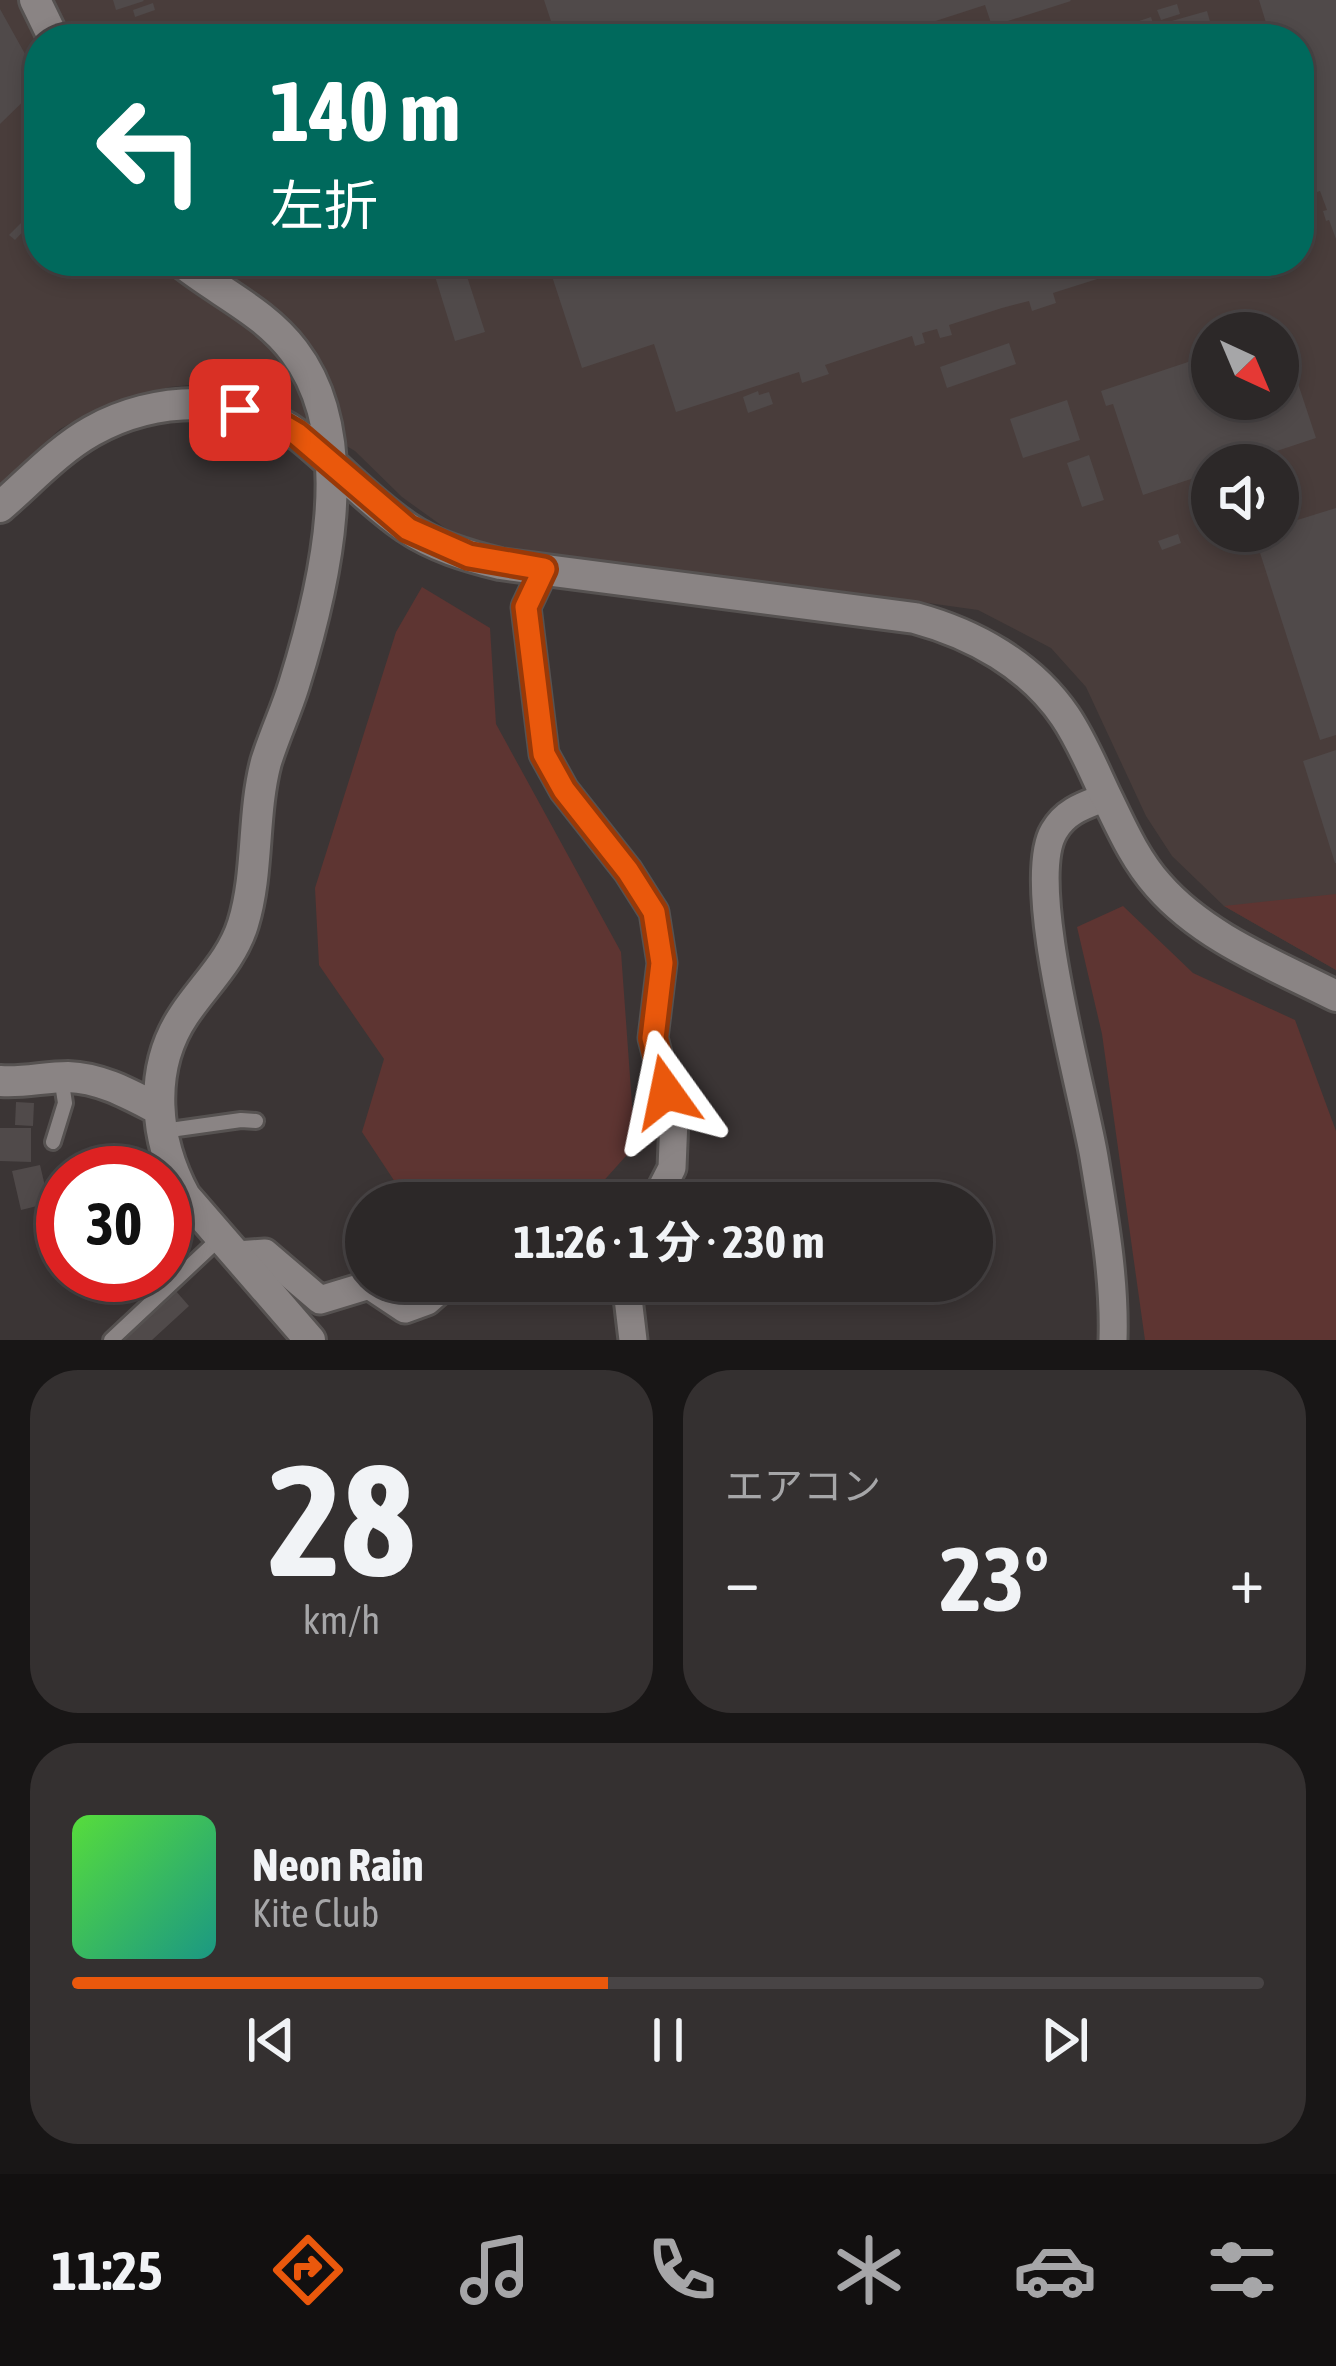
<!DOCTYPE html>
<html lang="ja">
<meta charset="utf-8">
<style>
:root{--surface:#2c2828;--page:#343030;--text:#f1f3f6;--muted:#a6a6a8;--line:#484445;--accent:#ea580c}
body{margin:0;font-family:"Asap Condensed","Noto Sans JP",sans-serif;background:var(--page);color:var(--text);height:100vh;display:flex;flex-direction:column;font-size:45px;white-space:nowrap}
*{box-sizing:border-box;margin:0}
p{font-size:39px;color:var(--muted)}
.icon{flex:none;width:66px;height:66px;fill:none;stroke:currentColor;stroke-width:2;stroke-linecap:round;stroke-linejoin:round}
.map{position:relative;height:1340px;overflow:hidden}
.drawer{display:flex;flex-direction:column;gap:30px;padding:30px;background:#181616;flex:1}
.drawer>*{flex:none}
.guide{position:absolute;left:24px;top:24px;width:1290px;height:252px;border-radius:48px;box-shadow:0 6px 18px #0003,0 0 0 3px var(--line);background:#00695c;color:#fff;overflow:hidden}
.needle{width:78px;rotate:136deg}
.controls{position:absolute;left:1191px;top:312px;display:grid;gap:24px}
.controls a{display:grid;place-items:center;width:108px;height:108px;border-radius:50%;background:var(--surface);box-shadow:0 6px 18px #0003,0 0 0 3px var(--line);font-size:60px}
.speed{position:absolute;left:36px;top:1146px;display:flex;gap:24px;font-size:60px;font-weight:700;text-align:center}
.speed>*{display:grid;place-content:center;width:156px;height:156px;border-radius:50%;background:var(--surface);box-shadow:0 6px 18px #0003,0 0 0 3px var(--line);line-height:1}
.speed .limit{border:18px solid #d22;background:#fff;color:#111}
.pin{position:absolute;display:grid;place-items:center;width:102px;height:102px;color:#fff;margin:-51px;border-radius:24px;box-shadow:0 6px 18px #0006}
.me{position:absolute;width:132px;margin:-66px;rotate:348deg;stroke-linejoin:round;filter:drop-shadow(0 0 9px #0008)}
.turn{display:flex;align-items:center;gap:42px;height:252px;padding:0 48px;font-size:54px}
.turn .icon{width:156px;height:156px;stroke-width:2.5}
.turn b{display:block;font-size:84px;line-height:102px}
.big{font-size:90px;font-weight:700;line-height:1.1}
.drawer .tile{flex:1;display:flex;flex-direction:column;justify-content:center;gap:18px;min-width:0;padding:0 42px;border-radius:48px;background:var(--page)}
.drawer .dial{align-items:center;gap:0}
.dial b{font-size:156px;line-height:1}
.song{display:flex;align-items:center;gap:36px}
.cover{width:144px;height:144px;border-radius:18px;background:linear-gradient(135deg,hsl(110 70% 55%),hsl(170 70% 35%))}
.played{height:12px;border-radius:6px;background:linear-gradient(90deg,var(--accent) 45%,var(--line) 45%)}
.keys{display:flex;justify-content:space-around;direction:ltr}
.heat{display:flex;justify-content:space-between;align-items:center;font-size:66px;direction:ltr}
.drawer .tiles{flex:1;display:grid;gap:30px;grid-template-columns:1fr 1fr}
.tile:last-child{grid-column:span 2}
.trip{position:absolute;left:345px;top:1182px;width:648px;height:120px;border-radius:60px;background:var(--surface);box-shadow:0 6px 18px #0003,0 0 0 3px var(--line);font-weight:700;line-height:120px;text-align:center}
.dock{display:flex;height:192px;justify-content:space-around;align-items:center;background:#121010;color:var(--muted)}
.dock .icon{width:84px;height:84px}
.dock .active{color:var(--accent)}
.dock b{font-size:54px;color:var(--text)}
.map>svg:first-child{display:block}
.built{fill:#493d3b;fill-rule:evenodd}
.green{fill:#5e3532}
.building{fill:#504a4a}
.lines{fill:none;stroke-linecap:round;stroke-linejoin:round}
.service-casing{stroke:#565251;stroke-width:20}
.minor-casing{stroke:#565251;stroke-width:33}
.tertiary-casing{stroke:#565251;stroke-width:36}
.service{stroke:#8a8484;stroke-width:14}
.minor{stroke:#8a8484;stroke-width:27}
.tertiary{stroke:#8a8484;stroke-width:30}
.route-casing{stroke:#983908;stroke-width:30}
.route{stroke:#ea580c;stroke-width:21}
</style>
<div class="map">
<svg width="1336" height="1340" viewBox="0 0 1336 1340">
<rect width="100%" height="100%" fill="#3b3535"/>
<path class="built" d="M 0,0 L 1336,0 L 1336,970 L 1224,906 L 1172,856 L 1146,816 L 1086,687 L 1051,648 L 978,610 L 821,588 L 500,552 L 445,528 L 402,497 L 355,451 L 252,391 L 213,383 L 169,387 L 88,414 L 60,429 L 0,484 ZM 39,39 L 1299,39 L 1299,261 L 39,261 ZM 1212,333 L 1278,333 L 1278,399 L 1212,399 ZM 1212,465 L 1278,465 L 1278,531 L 1212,531 Z"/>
<path class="green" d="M 422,587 L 490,628 L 496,724 L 621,952 L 635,1146 L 590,1196 L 511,1203 L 402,1203 L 399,1188 L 362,1132 L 384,1059 L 319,965 L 315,888 L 396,632 Z
M 1336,894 L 1336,970 L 1224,906 Z
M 1123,906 L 1193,973 L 1295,1020 L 1336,1131 L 1336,1340 L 1145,1340 L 1102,1034 L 1077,927 Z"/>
<path class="building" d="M 113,0 L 143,0 L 144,1 L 116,10 Z
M 544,0 L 1070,0 L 1071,1 L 992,26 L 985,5 L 880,39 L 557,39 Z
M 1259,0 L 1336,0 L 1336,239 L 1329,220 L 1326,221 L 1323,211 L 1327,210 L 1320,191 L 1317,192 L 1314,182 L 1317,181 L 1304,142 L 1301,143 L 1299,136 L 1301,135 L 1299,127 L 1299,39 L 1271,39 Z
M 153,3 L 155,10 L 135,17 L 133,10 Z
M 1177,4 L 1180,14 L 1161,20 L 1157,10 Z
M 0,9 L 39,79 L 39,86 L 0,124 Z
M 1207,11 L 1215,39 L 1117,39 L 1130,34 L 1127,25 L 1151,17 L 1154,26 Z
M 27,217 L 32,222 L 15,240 L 9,235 Z
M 547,261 L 1150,261 L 1151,262 L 1053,293 L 1056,303 L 1032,311 L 1029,301 L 1002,308 L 949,325 L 952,335 L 940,338 L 937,329 L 922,333 L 925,343 L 915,346 L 912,336 L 825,365 L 829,374 L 802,383 L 799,372 L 676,412 L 654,344 L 582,368 Z
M 463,264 L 485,332 L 455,341 L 434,273 Z
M 1279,326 L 1316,438 L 1234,465 L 1212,465 L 1212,472 L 1143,495 L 1113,404 L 1106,406 L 1101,391 L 1212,354 L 1212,399 L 1278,399 Z
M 1009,343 L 1016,364 L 947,388 L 940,367 Z
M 758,391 L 759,395 L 769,392 L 773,404 L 748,413 L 743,397 Z
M 1067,400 L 1080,440 L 1023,458 L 1010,419 Z
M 1089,455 L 1104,500 L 1082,507 L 1067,463 Z
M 1336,508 L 1336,735 L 1320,740 L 1254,534 L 1278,531 L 1278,526 Z
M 1178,534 L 1181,543 L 1162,550 L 1158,541 Z
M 1336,750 L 1336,863 L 1335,863 L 1303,761 Z
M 16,1102 L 34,1103 L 33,1126 L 15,1125 Z
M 0,1128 L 31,1128 L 31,1162 L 0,1161 Z
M 40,1165 L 49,1203 L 21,1210 L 12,1171 Z
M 175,1290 L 189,1306 L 152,1340 L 120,1340 Z"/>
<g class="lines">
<defs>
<path id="service" d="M 163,1131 L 241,1120 L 256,1121
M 53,1142 L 65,1103 L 61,1077
M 111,1340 L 221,1237"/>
<path id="minor" d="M 544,569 L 526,607 L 544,754 L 564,790 L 628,871 L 654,912 L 662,963 L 653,1038 L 674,1119 L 672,1168 L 654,1203
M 1106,797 C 1086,805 1066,810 1054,831 C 1023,883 1083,1091 1094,1157 C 1104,1218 1115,1279 1113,1340
M 237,1255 L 265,1253 L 320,1300 L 366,1286 L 372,1287 L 405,1309 L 427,1301 L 450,1281
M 626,1281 L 633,1340"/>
<path id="tertiary" d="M 35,0 L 54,39
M 180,261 C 218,292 264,311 294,351 C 361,439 324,589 294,685 C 286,711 274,736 266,762 C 252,815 259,872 243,924 C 232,960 204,985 184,1015 C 147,1070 155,1141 185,1196 L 310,1340
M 0,507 C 29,482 58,450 92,431 C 154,396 242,392 301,437 C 337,466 368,501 406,527 C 434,546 467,556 500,564 L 915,618 C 974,634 1030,665 1065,716 C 1082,741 1094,771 1107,798 C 1122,829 1135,859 1158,885 C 1204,938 1275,965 1336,996
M 0,1081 C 23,1083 45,1077 68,1077 C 101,1078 129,1094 158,1109"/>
</defs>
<use href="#service" class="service-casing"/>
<use href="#minor" class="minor-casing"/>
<use href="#tertiary" class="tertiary-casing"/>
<use href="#service" class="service"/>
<use href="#minor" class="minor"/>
<use href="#tertiary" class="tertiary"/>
</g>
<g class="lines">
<defs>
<path id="route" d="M 240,410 L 280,424 L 297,434 L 408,529 L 469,556 L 544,569 L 526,607 L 544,754 L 564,790 L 628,871 L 654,912 L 662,963 L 653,1038 L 666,1092"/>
</defs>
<use href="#route" class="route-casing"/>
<use href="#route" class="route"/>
</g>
</svg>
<div class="controls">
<a><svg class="needle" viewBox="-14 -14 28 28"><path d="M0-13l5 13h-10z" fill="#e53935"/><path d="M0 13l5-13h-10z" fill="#a6a6a8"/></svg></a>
<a><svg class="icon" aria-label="sound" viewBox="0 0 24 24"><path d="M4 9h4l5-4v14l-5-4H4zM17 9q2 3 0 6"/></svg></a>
</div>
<div class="speed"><div class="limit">30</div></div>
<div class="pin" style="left:240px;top:410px;background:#d93025"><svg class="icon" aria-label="arrive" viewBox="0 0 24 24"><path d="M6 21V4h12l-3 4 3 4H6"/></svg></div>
<svg class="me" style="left:666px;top:1092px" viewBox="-20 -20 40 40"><path d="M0-17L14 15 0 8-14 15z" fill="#ea580c" stroke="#fff" stroke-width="4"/></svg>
<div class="trip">11:26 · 1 分 · 230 m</div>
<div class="guide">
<div class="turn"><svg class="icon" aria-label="left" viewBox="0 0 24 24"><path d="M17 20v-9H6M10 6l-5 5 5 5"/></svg><div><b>140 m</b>左折</div></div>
</div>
</div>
<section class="drawer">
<div class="tiles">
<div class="tile dial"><b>28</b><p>km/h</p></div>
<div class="tile"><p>エアコン</p>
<div class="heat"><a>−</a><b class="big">23°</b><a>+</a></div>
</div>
<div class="tile">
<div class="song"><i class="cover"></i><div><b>Neon Rain</b><p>Kite Club</p></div></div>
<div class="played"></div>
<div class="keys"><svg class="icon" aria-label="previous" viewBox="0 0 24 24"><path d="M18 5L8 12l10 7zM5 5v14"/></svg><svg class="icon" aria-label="pause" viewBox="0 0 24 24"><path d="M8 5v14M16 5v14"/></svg><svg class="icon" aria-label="next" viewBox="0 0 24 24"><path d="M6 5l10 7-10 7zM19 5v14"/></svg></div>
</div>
</div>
</section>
<nav class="dock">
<b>11:25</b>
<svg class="icon active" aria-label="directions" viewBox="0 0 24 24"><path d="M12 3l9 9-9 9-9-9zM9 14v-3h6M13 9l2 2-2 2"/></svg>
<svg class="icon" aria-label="music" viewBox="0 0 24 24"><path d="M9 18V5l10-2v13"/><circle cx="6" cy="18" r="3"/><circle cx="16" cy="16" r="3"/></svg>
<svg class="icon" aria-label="phone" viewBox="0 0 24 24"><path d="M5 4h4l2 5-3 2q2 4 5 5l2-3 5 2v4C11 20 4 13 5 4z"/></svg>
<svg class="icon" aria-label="climate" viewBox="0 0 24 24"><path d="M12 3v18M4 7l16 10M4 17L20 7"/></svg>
<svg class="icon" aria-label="car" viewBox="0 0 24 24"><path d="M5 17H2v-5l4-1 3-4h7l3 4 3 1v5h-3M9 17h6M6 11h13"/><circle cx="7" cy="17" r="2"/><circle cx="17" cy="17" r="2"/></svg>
<svg class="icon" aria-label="filters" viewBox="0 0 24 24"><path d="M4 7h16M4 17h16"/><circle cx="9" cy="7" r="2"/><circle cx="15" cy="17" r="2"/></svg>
</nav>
